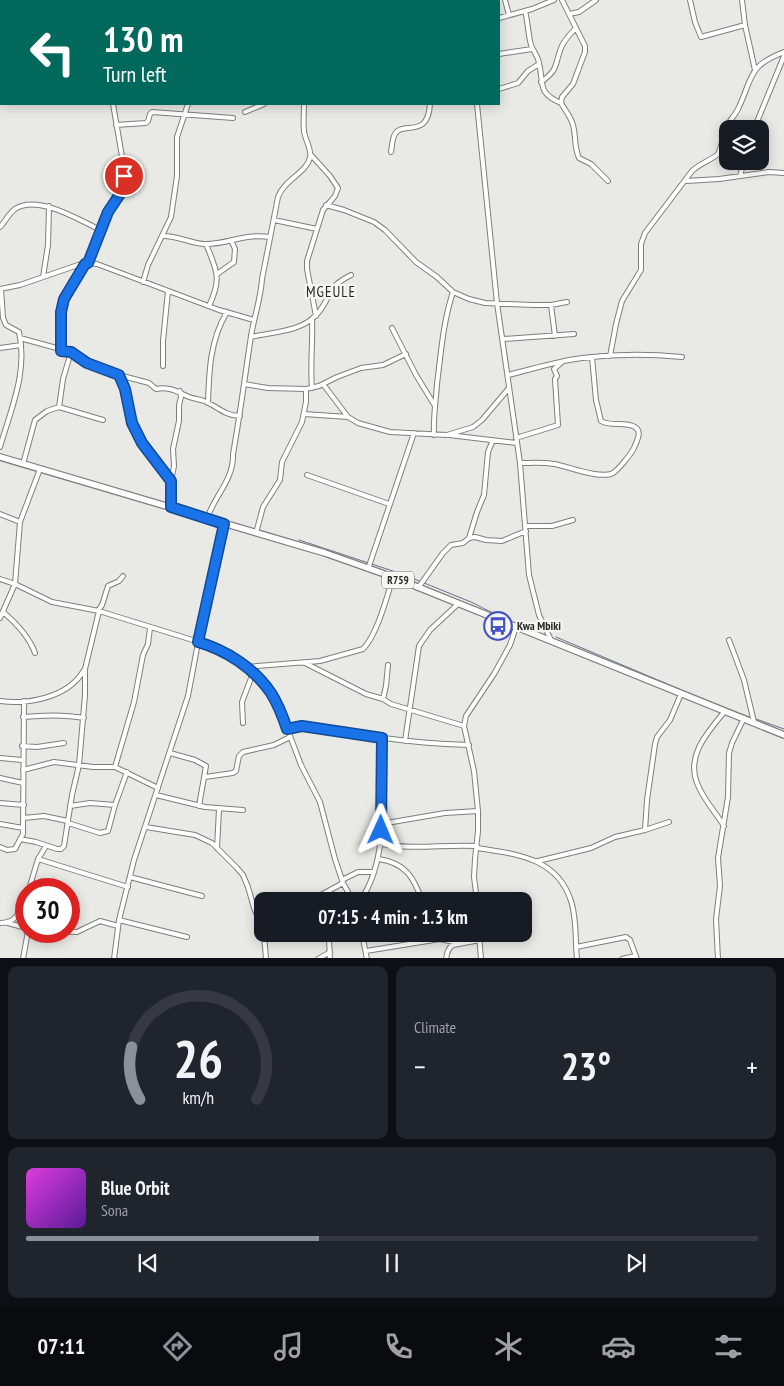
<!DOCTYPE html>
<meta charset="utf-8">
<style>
:root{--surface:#171b24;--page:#20242c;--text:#f1f3f6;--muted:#9ea1a6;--line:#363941;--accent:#8c9099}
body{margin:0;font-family:"PT Sans Narrow",sans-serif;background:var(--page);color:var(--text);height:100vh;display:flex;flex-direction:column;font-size:19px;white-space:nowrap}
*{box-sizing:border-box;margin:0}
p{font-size:16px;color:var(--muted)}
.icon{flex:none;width:28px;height:28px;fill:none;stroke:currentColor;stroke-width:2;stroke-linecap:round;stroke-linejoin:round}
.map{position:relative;height:958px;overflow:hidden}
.details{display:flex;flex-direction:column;gap:8px;padding:8px;background:#0d0f14;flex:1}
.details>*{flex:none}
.top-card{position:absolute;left:0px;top:0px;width:500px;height:105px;box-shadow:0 2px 12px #0003;background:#00695c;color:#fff;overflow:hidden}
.controls{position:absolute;left:719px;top:120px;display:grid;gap:10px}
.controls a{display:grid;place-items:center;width:50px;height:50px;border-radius:10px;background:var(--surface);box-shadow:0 2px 12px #0003;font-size:25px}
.speed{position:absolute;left:15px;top:878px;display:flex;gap:10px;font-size:25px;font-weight:700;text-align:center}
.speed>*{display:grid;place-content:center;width:65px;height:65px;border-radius:50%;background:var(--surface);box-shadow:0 2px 12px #0003;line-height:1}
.speed .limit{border:8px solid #d22;background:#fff;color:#111}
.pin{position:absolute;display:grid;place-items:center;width:42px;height:42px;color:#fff;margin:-21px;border:2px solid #fff;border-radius:50%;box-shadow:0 1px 5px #0007}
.me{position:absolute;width:55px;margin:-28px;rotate:1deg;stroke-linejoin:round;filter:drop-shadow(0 0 4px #0008)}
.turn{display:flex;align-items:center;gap:18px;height:105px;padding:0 20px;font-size:22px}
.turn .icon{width:65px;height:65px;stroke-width:2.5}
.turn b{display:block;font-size:35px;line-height:42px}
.big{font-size:38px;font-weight:800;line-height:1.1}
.details .card{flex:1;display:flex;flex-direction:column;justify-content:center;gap:8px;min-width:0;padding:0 18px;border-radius:10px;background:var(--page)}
.details .dial{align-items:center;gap:0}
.dial svg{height:130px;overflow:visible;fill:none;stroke:var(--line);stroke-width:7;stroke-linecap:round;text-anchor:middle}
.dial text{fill:var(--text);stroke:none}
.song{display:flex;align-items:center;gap:15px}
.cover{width:60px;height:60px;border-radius:8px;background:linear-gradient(135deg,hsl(300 70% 55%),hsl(270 70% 35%))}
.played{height:5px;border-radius:2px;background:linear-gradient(90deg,var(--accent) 40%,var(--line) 40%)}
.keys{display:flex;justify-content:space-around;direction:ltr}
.heat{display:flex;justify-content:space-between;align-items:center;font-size:28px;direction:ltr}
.details .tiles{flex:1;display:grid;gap:8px;grid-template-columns:1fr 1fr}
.card:last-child{grid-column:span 2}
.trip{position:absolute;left:254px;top:892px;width:278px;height:50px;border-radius:10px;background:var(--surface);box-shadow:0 2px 12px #0003;font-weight:800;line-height:50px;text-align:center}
.tabs{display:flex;height:80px;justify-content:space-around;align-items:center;background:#090b0e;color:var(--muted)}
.tabs .icon{width:35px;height:35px}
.tabs .on{color:var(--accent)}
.tabs b{font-size:22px;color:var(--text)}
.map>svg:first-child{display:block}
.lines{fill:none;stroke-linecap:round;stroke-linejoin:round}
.stream{stroke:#677091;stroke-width:1}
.minor-casing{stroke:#7e7f7b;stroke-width:6}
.primary-casing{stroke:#7e7f7b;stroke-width:8}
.minor{stroke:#fff;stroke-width:4}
.primary{stroke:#fff;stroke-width:5.5}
.route-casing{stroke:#114b97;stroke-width:12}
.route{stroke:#1a73e8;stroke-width:9}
.labels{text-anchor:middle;stroke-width:4.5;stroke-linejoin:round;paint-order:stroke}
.shield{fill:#f6f7f3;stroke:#666664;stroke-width:1}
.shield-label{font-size:11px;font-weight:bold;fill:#282827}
.poi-label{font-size:12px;font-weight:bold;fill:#282827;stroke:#f6f7f3;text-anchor:start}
.quarter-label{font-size:15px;letter-spacing:1px;fill:#282827;stroke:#f6f7f3}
</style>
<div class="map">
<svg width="784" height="959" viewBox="0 0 784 959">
<rect width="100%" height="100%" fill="#e9eae6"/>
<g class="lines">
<path class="stream" d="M 299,540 L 402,574 L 471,602 L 511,622 L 540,630
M 556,637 L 717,705
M 730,710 L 752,718
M 756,719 L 784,729"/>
<defs>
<path id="minor" d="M 100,0 L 100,1
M 291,0 L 292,1
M 323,0 L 323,1
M 464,0 L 464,1
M 505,0 L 509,15
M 562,0 L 585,46 L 585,52 L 573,84 L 562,97 L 561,103 C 565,110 571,117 573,125 C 576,136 574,147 579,158 L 591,164 L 608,181
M 690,0 L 695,22 L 701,37 L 745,25
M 742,0 L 745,25 L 755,70
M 130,1 L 131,0
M 361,1 L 363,0
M 525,11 C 528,22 528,34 531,45 C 533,51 538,56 539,63 C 544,84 537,93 561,103
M 569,14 L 579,12 L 596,0
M 499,18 L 532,9 L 554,0
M 499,54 L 532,49
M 541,82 C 559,69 554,66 561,48 C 564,40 570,34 576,28
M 499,89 L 518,83 L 528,71 L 539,64
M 477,104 L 497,303 L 520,463 L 529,575 L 539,615 L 551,640
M 245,112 L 264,104
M 116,125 L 146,123 L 148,121 L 150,114 L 152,112 L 233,118
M 754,129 L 784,56
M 391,152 C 392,147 392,141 394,136 C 400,119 428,141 430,104
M 311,155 L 330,176 L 338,188 L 335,196 L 323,210 L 307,261 L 307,269 L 316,316
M 740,176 L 744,161
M 686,181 L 719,179 L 769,172 L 784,173
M 326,205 L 344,210 L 374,222 L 385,230 L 416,262 L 437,277 L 453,292 L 469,299 L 485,303 L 533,305 L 551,305 L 567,302
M 274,220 L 317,229
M 0,227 C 5,222 9,213 15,209 C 39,194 80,221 101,230
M 162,236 C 176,235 189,243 204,244 C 226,245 244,233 270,237
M 206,244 C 217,271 222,278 209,306
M 88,263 L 108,212 L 120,194 L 123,184 L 124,168 L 113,104
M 217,274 L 234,262 L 235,249 L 231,240
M 43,277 L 48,245 L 49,206
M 143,282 L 148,265 L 171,217 L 177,176 L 177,137 L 188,104
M 0,289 L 20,285 L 78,265 L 88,263 L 97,264 L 219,310 L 254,320
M 551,305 L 555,336
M 392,328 L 416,375 L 435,406
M 251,337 C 272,332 301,332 316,315 C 326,306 328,292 338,283 C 342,280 347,277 351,275
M 20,338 L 71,352 L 87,363 L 119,375 L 149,383 L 156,389 C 169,386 178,392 189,397 C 194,399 200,399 204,401 C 217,406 225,416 240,416
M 503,339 L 574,334
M 0,348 L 21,345
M 61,351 L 61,312 L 65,299 L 84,264
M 610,356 L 616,324 L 622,301 L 641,270 L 641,244 L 645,233 L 692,171 C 699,164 713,159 718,154 C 722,147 722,139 724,132 C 727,123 734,117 738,109 C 753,78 747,66 784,52
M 163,366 L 163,341 L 168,291
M 119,375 C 125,390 125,406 131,421 C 139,443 157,463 171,481
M 508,375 C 533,369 557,361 582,358 C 615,354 650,354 682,357
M 244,384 L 268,388 L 306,389 L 319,386 L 337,377 L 361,368 L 383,365 L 406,354
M 323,384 L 348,417 L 358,423 L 390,432 L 447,435 L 473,427 L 482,420 L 509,388
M 312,388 C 310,365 313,342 312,319
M 208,403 C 209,371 210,340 227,312
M 59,407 L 63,379 L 71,352
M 304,414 L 348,417
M 434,435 C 433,417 436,401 437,384 C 441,353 443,322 453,292
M 449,435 L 517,443
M 516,438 L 558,425 L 555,379 L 557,376 L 554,369 L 562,362
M 0,447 C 11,409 28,372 19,332 L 6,325 L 3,318 L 1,289
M 520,463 C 531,463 543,462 554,464 C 570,467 597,478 611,474 C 617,472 631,454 634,448 C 636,442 643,432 635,427 C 625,421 611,427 601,421 L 596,400 L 592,357
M 23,464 L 35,420 L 47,411 L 59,407 L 103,420
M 307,475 L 389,504
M 171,507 L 171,481 L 174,466 L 173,449 L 179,421 L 179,405 L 181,397 L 180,391
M 0,514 L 20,522
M 207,519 C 214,496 234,480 233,454 C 240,415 245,376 251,336 C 254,317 261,298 262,279 L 278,197 C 284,180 306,173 310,158 C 312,149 305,140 304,131 C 303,122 304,113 304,104
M 525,526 L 552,526 L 573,520
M 256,533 L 263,507 L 280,480 L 282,462 L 302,422 L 306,402 L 306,389
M 469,538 L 477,512 L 484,495 L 488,452 L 493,440
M 368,569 L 414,433
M 0,579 L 15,584 L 52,602 L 99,611 L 212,646 L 227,653 L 253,673 L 262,681 L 272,694 L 281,712 L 301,765 L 320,802 L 335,859 L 343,883 L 353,901
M 418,588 L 443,553 L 451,545 L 463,543 L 469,538 L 475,537 L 486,540 L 502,541 L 526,531
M 98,611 L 102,605 L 108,586 L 119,581 L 123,576
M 3,612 C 16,623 29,636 35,653
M 0,618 L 15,584 L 20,522 L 40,469
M 729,640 L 744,680 L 754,722
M 305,663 L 366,694 L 383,699 L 391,704 L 464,726
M 246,667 L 320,661 L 363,649 C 377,635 387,597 393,577
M 383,699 L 386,686 L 388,665
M 0,701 C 29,705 69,697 84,670
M 23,717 C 44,715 63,714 84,718
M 243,723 L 242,702 L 253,673
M 287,729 C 309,722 359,735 384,738 C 412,742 441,744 469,745
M 405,741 L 419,646 L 430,630 L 458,604
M 22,746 L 37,747 L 64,743
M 170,753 L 195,760 L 206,766 L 199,806
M 0,758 L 22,760
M 115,767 L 134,702 L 143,655 L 148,644 L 150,628
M 23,770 L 54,762 L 93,767 L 115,767 L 158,788
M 205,777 L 233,773 L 236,771 L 239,756 L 243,752 L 274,745 L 290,737
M 0,778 L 23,783
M 156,795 L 205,807 L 243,810
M 0,803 L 24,805
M 70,806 L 90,803 L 115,805
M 23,818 L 44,816 L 68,821
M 68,823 L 100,833 L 108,831 L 115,805 L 127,772
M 0,824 L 23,828
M 381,824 L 445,813 L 478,811
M 724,826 C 716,813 703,799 697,783 C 686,755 708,732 725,711
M 146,827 L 195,835 L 212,843 L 237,868 L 243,875 L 248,887 L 254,908 L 262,926
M 645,830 L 647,800 L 655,744 L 657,737 L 670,720 L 681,694
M 20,839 L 36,842 L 57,849 L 61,849 L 64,846 L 72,795 L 79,765 L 85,695 L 85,669 L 99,611
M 382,844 C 414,850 445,844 477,846
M 0,847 L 7,850 L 15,849 L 23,834 L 24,701
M 217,848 L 219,809
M 477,848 C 515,854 557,857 571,901 C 577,919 575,940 577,959
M 38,859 L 128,887
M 379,859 C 405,863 414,877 422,901
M 538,861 L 591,848 L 615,837 L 645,830 L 669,822
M 130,877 L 202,896
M 342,880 L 358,872 L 373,872
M 29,889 L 38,859 L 46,846
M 310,901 L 343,883
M 360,901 C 390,859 382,789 382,738
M 477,901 L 474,877 L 475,859 L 478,831 L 478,811 L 474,771 L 464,726 L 466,716 L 494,674 L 510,645 L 516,627
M 119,920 L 187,937
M 0,923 C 18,923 20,910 26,895
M 8,923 L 26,928
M 46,931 L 77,932 L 100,921 L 118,926
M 264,934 L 266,959
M 326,934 L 329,940 L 330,959
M 362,934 L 367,959
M 479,934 L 481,959
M 576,947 L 626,937 L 630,940 L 637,959
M 366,951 L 440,939 L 458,943
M 23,959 L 28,931
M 114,959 L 119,920 L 134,860 L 188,696 L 204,611 L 224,523
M 318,959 L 330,952
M 446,959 C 447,953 448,948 453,945 L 480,940
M 622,959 L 635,956
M 718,959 L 716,919 L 720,886 L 718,858 L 728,797 L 729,753 L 732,743 L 744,718"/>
<path id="primary" d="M 0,457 L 325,553 L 393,577 L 784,735"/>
</defs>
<use href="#minor" class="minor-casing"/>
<use href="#primary" class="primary-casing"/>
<use href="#minor" class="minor"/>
<use href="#primary" class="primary"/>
</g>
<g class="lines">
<defs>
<path id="route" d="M 124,176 L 120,194 L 108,212 L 88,263 L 85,264 L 64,299 L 61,312 L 61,351 L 71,352 L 87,363 L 119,375 L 125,389 L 132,423 L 142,443 L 171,481 L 171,507 L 224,524 L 198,642 C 226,650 254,668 271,693 C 278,704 283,717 287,729 L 302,726 L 382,738 L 381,830"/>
</defs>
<use href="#route" class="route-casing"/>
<use href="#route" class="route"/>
</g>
<defs>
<symbol id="bus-ring" viewBox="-11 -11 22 22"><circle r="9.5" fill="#f6f7f3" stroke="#4553c7" stroke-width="1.5"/><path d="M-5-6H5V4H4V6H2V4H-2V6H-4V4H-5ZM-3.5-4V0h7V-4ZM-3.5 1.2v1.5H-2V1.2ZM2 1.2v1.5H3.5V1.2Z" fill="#4553c7"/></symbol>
</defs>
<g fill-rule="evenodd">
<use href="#bus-ring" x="482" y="610" width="32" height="32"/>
</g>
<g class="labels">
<rect class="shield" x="382" y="571.5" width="32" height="17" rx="4"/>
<g class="shield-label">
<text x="398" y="584">R759</text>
</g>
<g class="poi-label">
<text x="517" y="630">Kwa Mbiki</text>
</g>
<g class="quarter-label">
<text x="331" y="297">MGEULE</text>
</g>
</g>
</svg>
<div class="controls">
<a><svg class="icon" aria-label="layers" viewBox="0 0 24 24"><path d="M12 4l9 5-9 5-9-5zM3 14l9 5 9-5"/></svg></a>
</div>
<div class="speed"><div class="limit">30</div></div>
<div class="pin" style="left:124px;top:176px;background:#d93025"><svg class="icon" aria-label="arrive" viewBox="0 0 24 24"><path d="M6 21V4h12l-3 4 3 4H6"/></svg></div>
<svg class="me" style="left:381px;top:830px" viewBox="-20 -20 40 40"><path d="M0-17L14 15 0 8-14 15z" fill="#1a73e8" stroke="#fff" stroke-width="4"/></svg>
<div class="trip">07:15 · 4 min · 1.3 km</div>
<div class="top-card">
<div class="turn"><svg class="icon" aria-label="left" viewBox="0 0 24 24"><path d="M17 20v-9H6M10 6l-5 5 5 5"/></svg><div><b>130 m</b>Turn left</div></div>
</div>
</div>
<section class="details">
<div class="tiles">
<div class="card dial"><svg viewBox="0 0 100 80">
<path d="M14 69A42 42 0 1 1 86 69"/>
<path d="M14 69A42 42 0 0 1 9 37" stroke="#8c9099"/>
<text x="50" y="56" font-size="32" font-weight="700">26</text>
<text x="50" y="72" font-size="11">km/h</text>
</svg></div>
<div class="card"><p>Climate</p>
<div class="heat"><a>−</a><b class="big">23°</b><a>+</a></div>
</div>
<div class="card">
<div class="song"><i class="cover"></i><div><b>Blue Orbit</b><p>Sona</p></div></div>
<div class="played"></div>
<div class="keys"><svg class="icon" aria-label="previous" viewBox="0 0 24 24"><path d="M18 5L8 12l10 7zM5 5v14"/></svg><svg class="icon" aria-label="pause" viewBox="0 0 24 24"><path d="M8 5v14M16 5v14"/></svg><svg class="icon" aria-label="next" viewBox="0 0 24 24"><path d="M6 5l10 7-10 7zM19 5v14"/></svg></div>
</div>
</div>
</section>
<nav class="tabs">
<b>07:11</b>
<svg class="icon on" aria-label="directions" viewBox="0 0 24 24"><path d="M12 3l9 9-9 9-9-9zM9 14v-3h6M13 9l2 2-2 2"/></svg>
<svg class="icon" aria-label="music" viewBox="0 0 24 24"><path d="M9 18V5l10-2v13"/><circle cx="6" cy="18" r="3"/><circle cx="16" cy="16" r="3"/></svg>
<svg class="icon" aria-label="phone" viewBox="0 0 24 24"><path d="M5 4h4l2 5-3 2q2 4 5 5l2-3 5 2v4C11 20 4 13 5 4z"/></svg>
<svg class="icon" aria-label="climate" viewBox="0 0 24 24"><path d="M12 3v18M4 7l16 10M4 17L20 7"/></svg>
<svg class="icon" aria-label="car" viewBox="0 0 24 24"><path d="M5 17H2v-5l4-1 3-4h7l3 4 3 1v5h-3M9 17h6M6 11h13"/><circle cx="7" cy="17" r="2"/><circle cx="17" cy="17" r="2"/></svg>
<svg class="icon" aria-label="filters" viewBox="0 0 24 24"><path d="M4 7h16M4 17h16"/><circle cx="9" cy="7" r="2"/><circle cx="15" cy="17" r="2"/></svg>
</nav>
